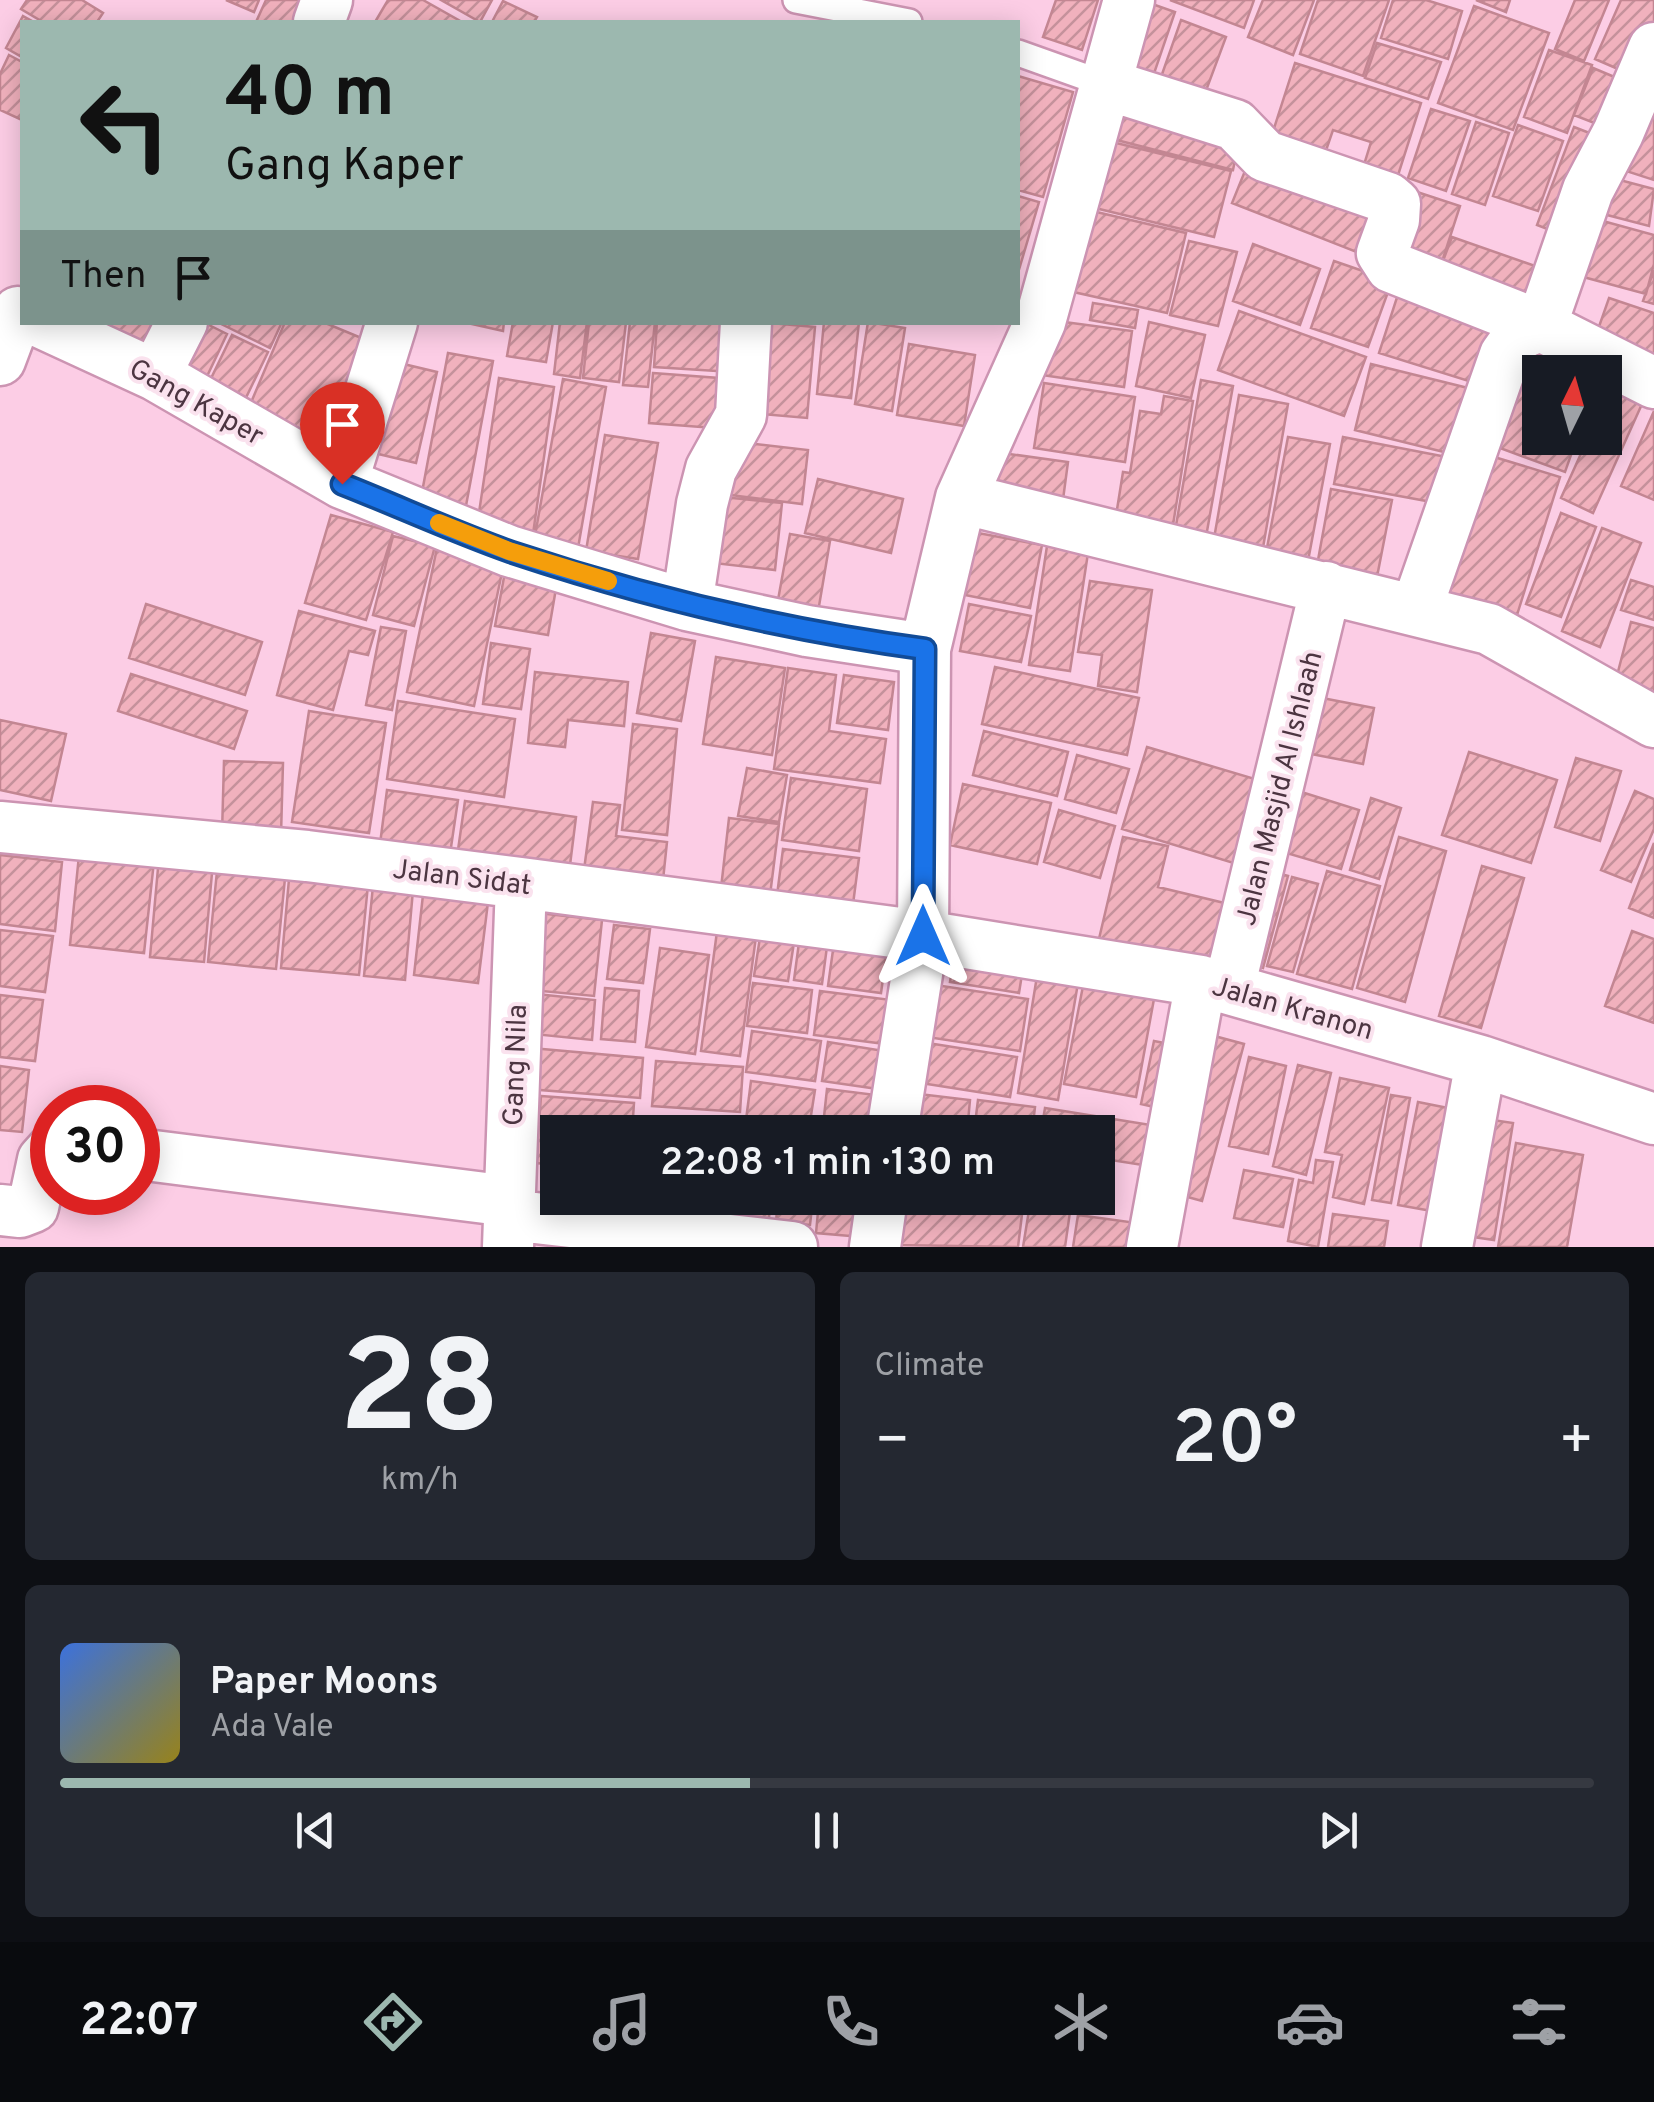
<!DOCTYPE html>
<meta charset="utf-8">
<style>
:root{--surface:#171b24;--page:#242831;--text:#f1f3f6;--muted:#9ea1a6;--line:#363941;--accent:#9cb8af}
body{margin:0;font-family:Overpass,sans-serif;background:var(--page);color:var(--text);height:100vh;display:flex;flex-direction:column;font-size:38px;white-space:nowrap}
*{box-sizing:border-box;margin:0}
p{font-size:32px;color:var(--muted)}
.icon{flex:none;width:55px;height:55px;fill:none;stroke:currentColor;stroke-width:2;stroke-linecap:round;stroke-linejoin:round}
.map{position:relative;height:1247px;overflow:hidden}
.side{display:flex;flex-direction:column;gap:25px;padding:25px;background:#0d0f14;flex:1}
.side>*{flex:none}
.hud{position:absolute;left:20px;top:20px;width:1000px;height:305px;border-radius:0px;box-shadow:0 5px 25px #0003;background:#9cb8af;color:#111;overflow:hidden}
.needle{width:65px;rotate:5deg}
.buttons{position:absolute;left:1522px;top:355px;display:grid;gap:20px}
.buttons a{display:grid;place-items:center;width:100px;height:100px;border-radius:0px;background:var(--surface);box-shadow:0 5px 25px #0003;font-size:50px}
.speed{position:absolute;left:30px;top:1085px;display:flex;gap:20px;font-size:50px;font-weight:700;text-align:center}
.speed>*{display:grid;place-content:center;width:130px;height:130px;border-radius:50%;background:var(--surface);box-shadow:0 5px 25px #0003;line-height:1}
.speed .limit{border:15px solid #d22;background:#fff;color:#111}
.pin{position:absolute;display:grid;place-items:center;width:85px;height:85px;color:#fff;margin:-102px -42px;border-radius:50% 50% 50% 0;rotate:-45deg;box-shadow:0 0 10px #0007}
.pin .icon{rotate:45deg}
.me{position:absolute;width:110px;margin:-55px;rotate:0deg;stroke-linejoin:round;filter:drop-shadow(0 0 8px #0008)}
.turn{display:flex;align-items:center;gap:35px;height:210px;padding:0 40px;font-size:45px}
.turn .icon{width:130px;height:130px;stroke-width:2.5}
.turn b{display:block;font-size:70px;line-height:85px}
.then{display:flex;align-items:center;height:95px;padding:0 40px;background:#0003;gap:20px;font-size:38px}
.big{font-size:75px;font-weight:600;line-height:1.1}
.side .tile{flex:1;display:flex;flex-direction:column;justify-content:center;gap:15px;min-width:0;padding:0 35px;border-radius:15px;background:var(--page)}
.side .dial{align-items:center;gap:0}
.dial b{font-size:130px;line-height:1}
.song{display:flex;align-items:center;gap:30px}
.cover{width:120px;height:120px;border-radius:15px;background:linear-gradient(135deg,hsl(220 70% 55%),hsl(50 70% 35%))}
.played{height:10px;border-radius:5px;background:linear-gradient(90deg,var(--accent) 45%,var(--line) 45%)}
.keys{display:flex;justify-content:space-around;direction:ltr}
.heat{display:flex;justify-content:space-between;align-items:center;font-size:55px;direction:ltr}
.side .tiles{flex:1;display:grid;gap:25px;grid-template-columns:1fr 1fr}
.tile:last-child{grid-column:span 2}
.trip{position:absolute;left:540px;top:1115px;width:575px;height:100px;border-radius:0px;background:var(--surface);box-shadow:0 5px 25px #0003;font-weight:600;line-height:100px;text-align:center}
.tabs{display:flex;height:160px;justify-content:space-around;align-items:center;background:#090b0e;color:var(--muted)}
.tabs .icon{width:70px;height:70px}
.tabs .on{color:var(--accent)}
.tabs b{font-size:45px;color:var(--text)}
.map>svg:first-child{display:block}
.building{fill:url(#building-hatch);stroke:#c38692;stroke-width:2.5}
.lines{fill:none;stroke-linecap:round;stroke-linejoin:round}
.service-casing{stroke:#cc94b2;stroke-width:30}
.minor-casing{stroke:#cc94b2;stroke-width:55}
.service{stroke:#fff;stroke-width:25}
.minor{stroke:#fff;stroke-width:50}
.route-casing{stroke:#114b97;stroke-width:25}
.route{stroke:#1a73e8;stroke-width:18}
.slow{stroke:#f59e0b;stroke-width:18}
.labels{text-anchor:middle;stroke-width:8;stroke-linejoin:round;paint-order:stroke}
.street-label{font-size:28px;fill:#4c3541;stroke:#fae2ee}
</style>
<div class="map">
<svg width="1654" height="1247" viewBox="0 0 1654 1247">
<defs>
<pattern id="building-hatch" width="6" height="6" patternUnits="userSpaceOnUse" patternTransform="scale(2.5)"><rect width="6" height="6" fill="#f1b1bd"/><path d="M-1 1l2-2M0 6l6-6M5 7l2-2" fill="none" stroke="#c5919b"/></pattern>
</defs>
<rect width="100%" height="100%" fill="#fccde5"/>
<path class="building" d="M 27,0 L 82,0 L 103,13 L 97,22 L 43,22 L 21,9 Z
M 226,0 L 259,0 L 254,12 Z
M 266,0 L 326,0 L 316,22 L 256,22 Z
M 388,0 L 423,0 L 462,22 L 375,22 Z
M 441,0 L 492,0 L 480,22 Z
M 1056,0 L 1098,0 L 1082,50 L 1043,37 Z
M 1141,0 L 1175,12 L 1147,94 L 1108,80 Z
M 1170,0 L 1254,0 L 1244,28 Z
M 1263,0 L 1314,0 L 1293,55 L 1248,37 Z
M 1318,0 L 1389,0 L 1363,76 L 1300,54 Z
M 1393,0 L 1426,0 L 1462,11 L 1448,59 L 1381,38 Z
M 1476,0 L 1510,0 L 1506,12 Z
M 1575,0 L 1609,0 L 1584,61 L 1555,49 Z
M 1621,0 L 1654,0 L 1654,26 L 1632,75 L 1595,59 Z
M 503,1 L 537,17 L 534,22 L 492,22 Z
M 1474,6 L 1549,33 L 1513,130 L 1438,103 Z
M 23,16 L 34,22 L 22,22 L 22,57 L 6,48 Z
M 1181,20 L 1226,37 L 1204,96 L 1160,80 Z
M 1377,43 L 1441,62 L 1428,99 L 1365,78 Z
M 1549,50 L 1592,65 L 1567,133 L 1524,117 Z
M 9,55 L 22,62 L 22,120 L 0,110 L 0,74 Z
M 1295,63 L 1421,103 L 1393,191 L 1359,181 L 1371,142 L 1333,130 L 1321,165 L 1268,147 Z
M 1593,68 L 1636,86 L 1617,132 L 1574,115 Z
M 1018,76 L 1073,92 L 1043,197 L 1018,190 Z
M 1113,103 L 1240,136 L 1233,170 L 1105,137 Z
M 1431,109 L 1470,121 L 1446,191 L 1408,178 Z
M 1640,112 L 1654,117 L 1654,180 L 1620,169 Z
M 1476,122 L 1509,133 L 1485,205 L 1452,194 Z
M 1518,125 L 1563,141 L 1538,211 L 1493,196 Z
M 1574,127 L 1605,139 L 1568,237 L 1537,225 Z
M 1104,140 L 1231,171 L 1214,237 L 1087,206 Z
M 1249,161 L 1388,216 L 1372,258 L 1232,203 Z
M 1597,174 L 1654,189 L 1649,226 L 1588,210 Z
M 1414,191 L 1460,206 L 1439,271 L 1392,255 Z
M 1018,196 L 1039,202 L 1018,273 Z
M 1088,210 L 1186,233 L 1167,313 L 1069,291 Z
M 1581,215 L 1654,235 L 1654,264 L 1646,294 L 1565,272 Z
M 1452,237 L 1558,274 L 1544,312 L 1438,274 Z
M 1189,241 L 1237,252 L 1218,326 L 1170,315 Z
M 1253,244 L 1320,269 L 1300,325 L 1233,301 Z
M 1334,261 L 1392,281 L 1368,347 L 1311,328 Z
M 1654,270 L 1654,304 L 1643,301 Z
M 1400,288 L 1512,323 L 1491,388 L 1379,353 Z
M 1609,298 L 1654,313 L 1654,358 L 1595,338 Z
M 1093,303 L 1138,310 L 1135,328 L 1090,320 Z
M 1239,311 L 1366,357 L 1344,416 L 1218,370 Z
M 1042,319 L 1132,331 L 1124,387 L 1035,374 Z
M 81,322 L 167,322 L 149,358 Z
M 203,322 L 227,334 L 200,391 L 170,377 Z
M 217,322 L 282,322 L 270,348 Z
M 285,322 L 323,322 L 371,342 L 329,446 L 247,412 Z
M 463,322 L 504,322 L 503,331 Z
M 513,322 L 553,322 L 546,362 L 507,356 Z
M 560,322 L 587,322 L 580,378 L 554,374 Z
M 589,322 L 626,322 L 619,382 L 583,378 Z
M 630,322 L 655,322 L 648,387 L 623,385 Z
M 657,322 L 736,322 L 732,372 L 654,367 Z
M 759,322 L 815,327 L 807,418 L 751,413 Z
M 824,322 L 859,322 L 851,398 L 817,394 Z
M 868,322 L 905,328 L 892,411 L 855,404 Z
M 1149,322 L 1205,335 L 1191,398 L 1136,386 Z
M 232,335 L 268,352 L 240,410 L 204,393 Z
M 909,344 L 975,355 L 964,426 L 897,415 Z
M 1515,348 L 1583,372 L 1540,372 L 1540,438 L 1577,438 L 1565,472 L 1481,441 Z
M 448,353 L 493,361 L 465,511 L 420,503 Z
M 391,361 L 437,372 L 416,463 L 370,452 Z
M 1371,364 L 1476,390 L 1460,456 L 1355,430 Z
M 653,373 L 732,379 L 727,429 L 649,423 Z
M 499,378 L 554,387 L 532,541 L 476,533 Z
M 563,379 L 606,387 L 578,548 L 534,541 Z
M 1201,380 L 1233,386 L 1204,548 L 1173,543 Z
M 1614,380 L 1646,395 L 1593,513 L 1561,498 L 1588,438 L 1605,438 L 1605,400 Z
M 1044,383 L 1135,397 L 1125,462 L 1034,448 Z
M 1239,395 L 1288,404 L 1261,559 L 1212,550 Z
M 1164,396 L 1193,401 L 1172,531 L 1115,522 L 1123,472 L 1130,473 L 1140,411 L 1161,414 Z
M 1654,411 L 1654,500 L 1621,486 Z
M 605,435 L 658,443 L 638,559 L 586,551 Z
M 1288,437 L 1330,444 L 1305,577 L 1263,569 Z
M 1343,437 L 1457,459 L 1448,505 L 1334,484 Z
M 729,441 L 808,450 L 802,504 L 722,494 Z
M 995,452 L 1068,462 L 1062,507 L 989,497 Z
M 1481,453 L 1560,477 L 1517,615 L 1438,590 Z
M 818,479 L 903,499 L 891,553 L 805,533 Z
M 1331,489 L 1392,500 L 1376,582 L 1316,571 Z
M 713,496 L 782,503 L 775,570 L 705,562 Z
M 1561,513 L 1596,527 L 1561,617 L 1526,604 Z
M 331,515 L 393,532 L 366,620 L 305,603 Z
M 1602,528 L 1641,543 L 1600,647 L 1562,631 Z
M 962,530 L 1042,545 L 1030,608 L 950,592 Z
M 790,534 L 830,541 L 817,618 L 776,611 Z
M 393,536 L 435,546 L 414,626 L 373,615 Z
M 438,543 L 505,558 L 474,706 L 407,692 Z
M 1047,546 L 1088,553 L 1070,671 L 1029,665 Z
M 507,561 L 559,571 L 548,635 L 495,626 Z
M 1631,580 L 1654,587 L 1654,620 L 1621,610 Z
M 1090,581 L 1152,590 L 1137,692 L 1098,686 L 1102,655 L 1078,652 Z
M 146,604 L 262,642 L 245,695 L 129,658 Z
M 969,604 L 1031,616 L 1021,662 L 960,651 Z
M 299,611 L 375,631 L 368,655 L 349,651 L 333,710 L 277,695 Z
M 1631,622 L 1654,628 L 1654,698 L 1614,687 Z
M 381,627 L 406,631 L 392,710 L 366,705 Z
M 651,633 L 695,641 L 681,721 L 637,713 Z
M 491,643 L 530,649 L 521,709 L 483,704 Z
M 716,657 L 785,668 L 772,755 L 703,744 Z
M 995,667 L 1139,698 L 1127,755 L 982,724 Z
M 788,668 L 836,675 L 829,731 L 886,739 L 880,783 L 774,769 Z
M 535,672 L 628,682 L 624,726 L 568,720 L 565,747 L 528,743 Z
M 131,674 L 247,711 L 234,749 L 118,711 Z
M 844,675 L 894,682 L 888,730 L 837,723 Z
M 1317,697 L 1374,708 L 1363,764 L 1306,753 Z
M 398,701 L 515,719 L 504,797 L 387,779 Z
M 309,711 L 386,723 L 369,833 L 292,822 Z
M 0,720 L 66,734 L 51,801 L 0,790 Z
M 633,724 L 677,729 L 667,835 L 622,830 Z
M 984,731 L 1068,752 L 1057,796 L 973,775 Z
M 1147,747 L 1265,782 L 1240,865 L 1122,829 Z
M 1469,752 L 1557,780 L 1531,863 L 1442,835 Z
M 1077,755 L 1129,769 L 1116,813 L 1065,799 Z
M 1576,758 L 1621,771 L 1600,841 L 1555,827 Z
M 224,761 L 283,763 L 281,835 L 222,834 Z
M 747,768 L 787,775 L 779,822 L 738,816 Z
M 791,778 L 867,789 L 859,851 L 782,840 Z
M 963,784 L 1051,803 L 1037,864 L 950,845 Z
M 387,790 L 458,800 L 450,854 L 380,844 Z
M 1295,790 L 1359,810 L 1341,869 L 1276,850 Z
M 1635,791 L 1654,799 L 1654,829 L 1631,882 L 1601,870 Z
M 1371,798 L 1401,808 L 1379,879 L 1350,870 Z
M 465,801 L 576,817 L 569,873 L 457,857 Z
M 593,802 L 620,805 L 616,836 L 667,842 L 663,880 L 584,870 Z
M 1059,810 L 1115,826 L 1100,878 L 1044,862 Z
M 729,818 L 779,824 L 769,903 L 720,897 Z
M 1123,837 L 1168,846 L 1158,887 L 1241,907 L 1226,973 L 1098,943 Z
M 1399,837 L 1446,851 L 1405,1002 L 1357,988 Z
M 1654,843 L 1654,918 L 1629,908 Z
M 80,845 L 155,852 L 144,953 L 70,945 Z
M 783,849 L 859,858 L 852,912 L 776,903 Z
M 0,855 L 62,862 L 55,931 L 0,924 Z
M 159,857 L 213,862 L 204,962 L 150,957 Z
M 218,861 L 286,868 L 276,969 L 208,962 Z
M 1482,866 L 1524,878 L 1481,1028 L 1439,1016 Z
M 290,868 L 369,875 L 359,975 L 281,968 Z
M 1262,869 L 1288,876 L 1263,968 L 1237,961 Z
M 1327,871 L 1380,886 L 1352,989 L 1297,974 Z
M 374,876 L 414,879 L 405,980 L 364,976 Z
M 1292,877 L 1318,884 L 1293,972 L 1267,966 Z
M 424,886 L 489,894 L 478,983 L 414,975 Z
M 529,912 L 602,920 L 594,996 L 520,989 Z
M 718,924 L 757,929 L 740,1056 L 701,1051 Z
M 614,925 L 650,929 L 643,983 L 607,979 Z
M 0,930 L 53,936 L 45,992 L 0,986 Z
M 761,931 L 795,936 L 788,981 L 754,976 Z
M 1632,931 L 1654,939 L 1654,1023 L 1605,1006 Z
M 800,935 L 828,939 L 822,984 L 794,980 Z
M 834,943 L 887,950 L 881,993 L 828,986 Z
M 660,948 L 709,955 L 695,1054 L 646,1047 Z
M 954,957 L 1023,968 L 1019,993 L 950,982 Z
M 1037,976 L 1078,983 L 1058,1100 L 1018,1093 Z
M 753,983 L 812,990 L 807,1033 L 747,1026 Z
M 922,983 L 1028,999 L 1020,1051 L 914,1035 Z
M 1083,986 L 1154,999 L 1136,1097 L 1064,1084 Z
M 605,988 L 639,991 L 635,1042 L 601,1039 Z
M 820,991 L 907,1002 L 901,1046 L 814,1035 Z
M 536,994 L 595,1000 L 592,1040 L 533,1034 Z
M 0,995 L 43,1000 L 35,1061 L 0,1057 Z
M 752,1031 L 821,1041 L 815,1081 L 746,1072 Z
M 1207,1034 L 1244,1044 L 1202,1201 L 1166,1191 Z
M 915,1041 L 1017,1057 L 1010,1097 L 908,1081 Z
M 1154,1041 L 1185,1047 L 1172,1111 L 1141,1104 Z
M 828,1042 L 890,1052 L 885,1090 L 822,1081 Z
M 531,1048 L 643,1058 L 640,1098 L 528,1089 Z
M 1249,1057 L 1286,1066 L 1268,1154 L 1229,1146 Z
M 656,1061 L 743,1067 L 740,1112 L 652,1106 Z
M 1298,1065 L 1331,1073 L 1306,1175 L 1273,1166 Z
M 0,1066 L 29,1070 L 22,1132 L 0,1130 Z
M 1340,1078 L 1389,1088 L 1364,1204 L 1333,1197 L 1342,1155 L 1325,1152 Z
M 751,1081 L 815,1090 L 809,1128 L 746,1120 Z
M 827,1089 L 884,1096 L 880,1132 L 823,1126 Z
M 919,1094 L 970,1100 L 967,1132 L 914,1132 Z
M 1391,1095 L 1410,1098 L 1391,1203 L 1372,1200 Z
M 541,1096 L 634,1103 L 632,1132 L 558,1132 L 558,1165 L 536,1163 Z
M 978,1100 L 1035,1107 L 1032,1132 L 974,1132 Z
M 1418,1102 L 1463,1111 L 1443,1213 L 1398,1205 Z
M 1045,1108 L 1163,1127 L 1156,1167 L 1098,1158 L 1098,1132 L 1041,1132 Z
M 1479,1118 L 1513,1123 L 1494,1240 L 1459,1235 Z
M 1516,1143 L 1583,1155 L 1567,1247 L 1498,1247 Z
M 1316,1160 L 1333,1162 L 1318,1247 L 1288,1241 L 1299,1180 L 1313,1183 Z
M 1244,1170 L 1293,1179 L 1283,1227 L 1234,1218 Z
M 727,1198 L 771,1198 L 768,1227 L 724,1222 Z
M 778,1198 L 813,1198 L 810,1225 L 776,1222 Z
M 899,1198 L 1024,1198 L 1018,1247 L 893,1245 Z
M 1031,1198 L 1072,1198 L 1065,1247 L 1023,1247 Z
M 819,1201 L 875,1206 L 873,1238 L 816,1233 Z
M 1333,1214 L 1388,1221 L 1384,1247 L 1328,1247 Z
M 1078,1215 L 1144,1224 L 1141,1247 L 1073,1247 Z"/>
<g class="lines">
<defs>
<path id="service" d="M 796,0 L 909,22
M 1018,53 L 1105,84"/>
<path id="minor" d="M 319,22 L 327,0
M 1105,84 L 1235,125 L 1265,156 L 1388,198 L 1395,204 L 1394,220 L 1382,253 L 1391,267 L 1541,326 L 1588,190 L 1618,133 L 1654,48
M 40,322 L 155,375 L 342,483 L 509,551 L 687,605 L 807,631 L 925,649
M 0,360 L 18,312
M 155,375 L 182,322
M 342,483 L 392,322
M 961,498 L 1489,629 L 1654,722
M 687,605 L 702,504 L 711,469 L 741,415 L 746,322
M 1416,610 L 1505,355 L 1520,334 L 1541,326 L 1654,383
M 0,827 L 307,856 L 521,883 L 923,936 L 1201,981 L 1481,1061 L 1654,1119
M 1229,988 L 1326,587
M 892,1132 L 923,936 L 925,649 L 961,498 L 1040,322 L 1129,0
M 138,1154 L 509,1201
M 0,1210 L 20,1212 L 33,1207 L 43,1160 L 52,1150
M 509,1215 L 792,1247
M 508,1247 L 521,883
M 875,1247 L 882,1198
M 1152,1247 L 1201,981
M 1447,1247 L 1481,1061"/>
</defs>
<use href="#service" class="service-casing"/>
<use href="#minor" class="minor-casing"/>
<use href="#service" class="service"/>
<use href="#minor" class="minor"/>
</g>
<g class="lines">
<defs>
<path id="route" d="M 342,484 C 398,506 454,532 511,552 C 646,597 784,630 925,649 L 923,936"/>
</defs>
<use href="#route" class="route-casing"/>
<use href="#route" class="route"/>
<path class="slow" d="M 439,523 L 509,551 L 608,581"/>
</g>
<g class="labels">
<g class="street-label">
<text transform="translate(197 401) rotate(29)" y="10">Gang Kaper</text>
<text transform="translate(1278 788) rotate(-76)" y="10">Jalan Masjid Al Ishlaah</text>
<text transform="translate(462 876) rotate(7)" y="10">Jalan Sidat</text>
<text transform="translate(1293 1007) rotate(16)" y="10">Jalan Kranon</text>
<text transform="translate(514 1065) rotate(-88)" y="10">Gang Nila</text>
</g>
</g>
</svg>
<div class="buttons">
<a><svg class="needle" viewBox="-14 -14 28 28"><path d="M0-13l5 13h-10z" fill="#e53935"/><path d="M0 13l5-13h-10z" fill="#9ea1a6"/></svg></a>
</div>
<div class="speed"><div class="limit">30</div></div>
<div class="pin" style="left:342px;top:484px;background:#d93025"><svg class="icon" aria-label="arrive" viewBox="0 0 24 24"><path d="M6 21V4h12l-3 4 3 4H6"/></svg></div>
<svg class="me" style="left:923px;top:936px" viewBox="-20 -20 40 40"><path d="M0-17L14 15 0 8-14 15z" fill="#1a73e8" stroke="#fff" stroke-width="4"/></svg>
<div class="trip">22:08 · 1 min · 130 m</div>
<div class="hud">
<div class="turn"><svg class="icon" aria-label="left" viewBox="0 0 24 24"><path d="M17 20v-9H6M10 6l-5 5 5 5"/></svg><div><b>40 m</b>Gang Kaper</div></div>
<div class="then">Then<svg class="icon" aria-label="arrive" viewBox="0 0 24 24"><path d="M6 21V4h12l-3 4 3 4H6"/></svg></div>
</div>
</div>
<section class="side">
<div class="tiles">
<div class="tile dial"><b>28</b><p>km/h</p></div>
<div class="tile"><p>Climate</p>
<div class="heat"><a>−</a><b class="big">20°</b><a>+</a></div>
</div>
<div class="tile">
<div class="song"><i class="cover"></i><div><b>Paper Moons</b><p>Ada Vale</p></div></div>
<div class="played"></div>
<div class="keys"><svg class="icon" aria-label="previous" viewBox="0 0 24 24"><path d="M18 5L8 12l10 7zM5 5v14"/></svg><svg class="icon" aria-label="pause" viewBox="0 0 24 24"><path d="M8 5v14M16 5v14"/></svg><svg class="icon" aria-label="next" viewBox="0 0 24 24"><path d="M6 5l10 7-10 7zM19 5v14"/></svg></div>
</div>
</div>
</section>
<nav class="tabs">
<b>22:07</b>
<svg class="icon on" aria-label="directions" viewBox="0 0 24 24"><path d="M12 3l9 9-9 9-9-9zM9 14v-3h6M13 9l2 2-2 2"/></svg>
<svg class="icon" aria-label="music" viewBox="0 0 24 24"><path d="M9 18V5l10-2v13"/><circle cx="6" cy="18" r="3"/><circle cx="16" cy="16" r="3"/></svg>
<svg class="icon" aria-label="phone" viewBox="0 0 24 24"><path d="M5 4h4l2 5-3 2q2 4 5 5l2-3 5 2v4C11 20 4 13 5 4z"/></svg>
<svg class="icon" aria-label="climate" viewBox="0 0 24 24"><path d="M12 3v18M4 7l16 10M4 17L20 7"/></svg>
<svg class="icon" aria-label="car" viewBox="0 0 24 24"><path d="M5 17H2v-5l4-1 3-4h7l3 4 3 1v5h-3M9 17h6M6 11h13"/><circle cx="7" cy="17" r="2"/><circle cx="17" cy="17" r="2"/></svg>
<svg class="icon" aria-label="filters" viewBox="0 0 24 24"><path d="M4 7h16M4 17h16"/><circle cx="9" cy="7" r="2"/><circle cx="15" cy="17" r="2"/></svg>
</nav>
